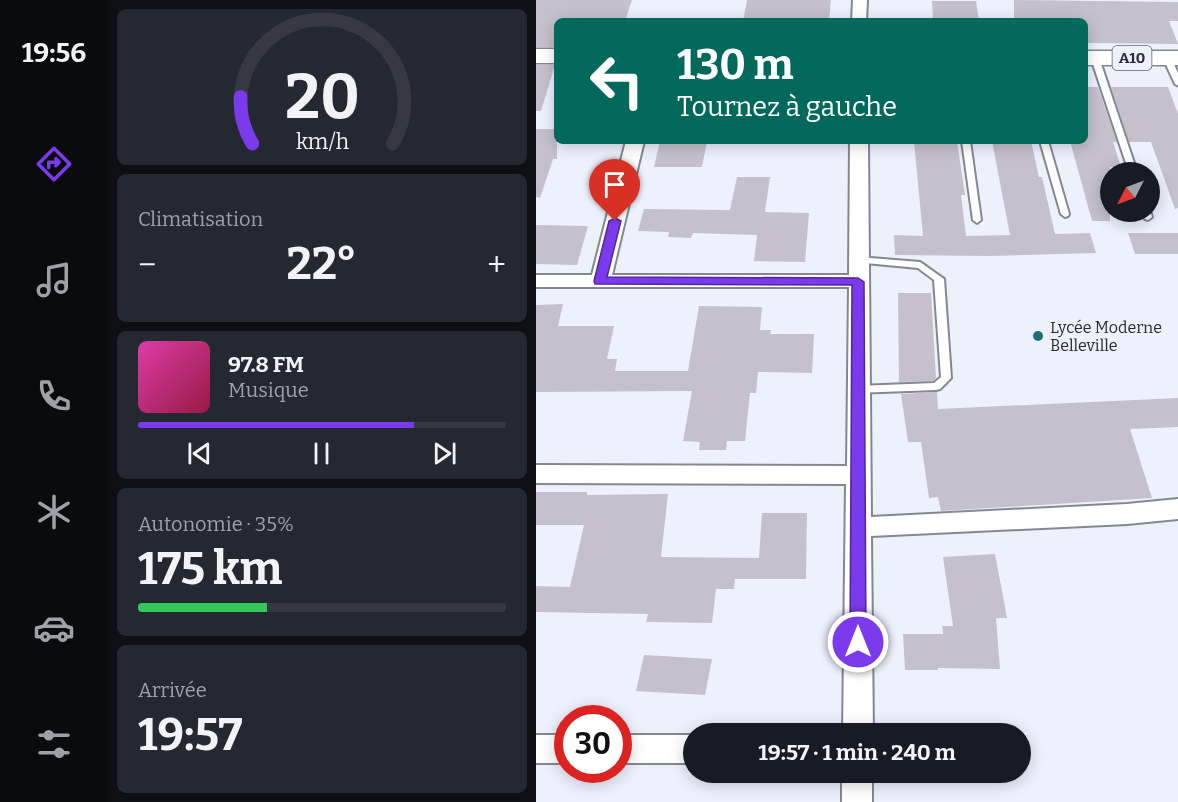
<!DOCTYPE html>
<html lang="fr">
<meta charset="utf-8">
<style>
:root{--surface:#171b24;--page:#242831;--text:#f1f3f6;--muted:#9ea1a6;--line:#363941;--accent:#7c3aed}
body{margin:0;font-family:Bitter,serif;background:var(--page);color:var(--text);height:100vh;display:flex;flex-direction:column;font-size:22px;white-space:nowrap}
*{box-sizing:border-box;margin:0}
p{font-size:20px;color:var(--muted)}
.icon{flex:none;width:33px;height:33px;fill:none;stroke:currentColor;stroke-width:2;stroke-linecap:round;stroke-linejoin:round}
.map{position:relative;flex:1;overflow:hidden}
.side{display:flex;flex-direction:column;gap:9px;padding:9px;background:#0d0f14;width:428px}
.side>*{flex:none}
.banner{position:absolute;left:18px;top:18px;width:534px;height:126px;border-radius:9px;box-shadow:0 3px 15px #0003;background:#00695c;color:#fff;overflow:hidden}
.needle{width:39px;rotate:228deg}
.fabs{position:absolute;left:564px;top:162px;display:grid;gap:12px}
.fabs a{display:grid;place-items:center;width:60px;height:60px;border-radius:50%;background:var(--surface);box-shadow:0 3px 15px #0003;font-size:30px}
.speed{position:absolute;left:18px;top:705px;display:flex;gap:12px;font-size:30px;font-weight:700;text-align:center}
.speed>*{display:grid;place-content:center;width:78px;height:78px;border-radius:50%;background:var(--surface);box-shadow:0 3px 15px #0003;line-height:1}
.speed .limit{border:9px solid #d22;background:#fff;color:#111}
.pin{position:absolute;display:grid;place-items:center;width:51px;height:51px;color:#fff;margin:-62px -26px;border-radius:50% 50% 50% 0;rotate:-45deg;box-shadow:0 0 6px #0007}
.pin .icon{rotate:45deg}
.me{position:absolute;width:66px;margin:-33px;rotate:0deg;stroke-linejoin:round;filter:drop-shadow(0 0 4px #0008)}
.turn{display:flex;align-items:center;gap:21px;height:126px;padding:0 24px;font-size:27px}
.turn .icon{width:78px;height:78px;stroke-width:2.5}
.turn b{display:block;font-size:42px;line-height:51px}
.big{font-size:45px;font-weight:700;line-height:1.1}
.side .card{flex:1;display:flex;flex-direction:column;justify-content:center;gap:9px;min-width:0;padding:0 21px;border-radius:9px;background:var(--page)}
.side .dial{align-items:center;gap:0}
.dial svg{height:156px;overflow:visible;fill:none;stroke:var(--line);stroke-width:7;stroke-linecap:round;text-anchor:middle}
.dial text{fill:var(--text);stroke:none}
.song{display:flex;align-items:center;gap:18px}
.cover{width:72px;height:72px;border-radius:9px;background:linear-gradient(135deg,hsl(320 70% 55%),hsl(340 70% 35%))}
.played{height:6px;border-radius:3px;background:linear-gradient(90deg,var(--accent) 75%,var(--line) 75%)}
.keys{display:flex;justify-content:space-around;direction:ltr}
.heat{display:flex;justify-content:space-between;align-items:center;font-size:33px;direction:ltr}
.charge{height:9px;border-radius:4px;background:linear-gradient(90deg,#34c759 35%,var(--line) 0)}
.trip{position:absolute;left:147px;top:723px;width:348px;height:60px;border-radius:30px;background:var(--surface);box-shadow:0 3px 15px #0003;font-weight:700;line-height:60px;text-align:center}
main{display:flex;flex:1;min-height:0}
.menu{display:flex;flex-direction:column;width:108px;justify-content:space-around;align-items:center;background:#090b0e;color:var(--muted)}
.menu .icon{width:42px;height:42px}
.menu .active{color:var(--accent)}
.menu b{font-size:27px;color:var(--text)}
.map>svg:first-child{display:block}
.building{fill:#c5c0cb}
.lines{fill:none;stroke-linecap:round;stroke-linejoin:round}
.service-casing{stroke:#848891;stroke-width:4}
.minor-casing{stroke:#848891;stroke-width:4}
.primary-casing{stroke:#848891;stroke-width:3}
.service{fill:#fff;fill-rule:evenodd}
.minor{fill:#fff;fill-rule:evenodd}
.primary{fill:#fff;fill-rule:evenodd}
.route{fill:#7c3aed;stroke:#51269a;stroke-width:1.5}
.poi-dot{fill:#236d77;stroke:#edf1fc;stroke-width:2}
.labels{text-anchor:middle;stroke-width:4.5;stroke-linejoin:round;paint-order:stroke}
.shield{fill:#edf1fc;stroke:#64666c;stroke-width:1.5}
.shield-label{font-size:15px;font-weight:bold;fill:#292b2f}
.poi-label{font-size:16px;fill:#292b2f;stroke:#edf1fc;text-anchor:start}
</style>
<main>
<nav class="menu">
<b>19:56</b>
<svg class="icon active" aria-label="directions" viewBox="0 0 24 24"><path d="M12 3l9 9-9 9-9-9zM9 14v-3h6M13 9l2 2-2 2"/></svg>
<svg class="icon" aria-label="music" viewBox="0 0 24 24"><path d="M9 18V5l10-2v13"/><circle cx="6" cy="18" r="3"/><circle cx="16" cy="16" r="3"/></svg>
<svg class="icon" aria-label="phone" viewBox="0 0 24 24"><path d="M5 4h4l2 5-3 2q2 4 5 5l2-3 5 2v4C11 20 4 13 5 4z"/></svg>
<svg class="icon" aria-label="climate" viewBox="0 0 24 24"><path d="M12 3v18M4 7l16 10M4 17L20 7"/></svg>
<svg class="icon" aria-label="car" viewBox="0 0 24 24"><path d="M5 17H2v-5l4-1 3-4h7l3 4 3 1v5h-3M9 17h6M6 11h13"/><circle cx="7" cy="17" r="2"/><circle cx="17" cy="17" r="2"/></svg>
<svg class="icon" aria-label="filters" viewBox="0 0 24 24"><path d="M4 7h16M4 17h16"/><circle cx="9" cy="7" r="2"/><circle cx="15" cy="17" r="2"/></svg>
</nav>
<section class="side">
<div class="card dial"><svg viewBox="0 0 100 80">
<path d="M14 69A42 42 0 1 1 86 69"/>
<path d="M14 69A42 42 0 0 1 8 45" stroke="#7c3aed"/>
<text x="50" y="56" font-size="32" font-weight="700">20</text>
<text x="50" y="72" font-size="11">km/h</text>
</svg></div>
<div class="card"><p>Climatisation</p>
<div class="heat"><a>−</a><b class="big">22°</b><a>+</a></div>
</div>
<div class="card">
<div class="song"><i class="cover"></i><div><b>97.8 FM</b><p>Musique</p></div></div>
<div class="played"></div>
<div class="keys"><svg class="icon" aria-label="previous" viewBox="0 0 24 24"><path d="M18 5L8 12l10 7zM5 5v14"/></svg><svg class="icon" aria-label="pause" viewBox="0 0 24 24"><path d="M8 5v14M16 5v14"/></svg><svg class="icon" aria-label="next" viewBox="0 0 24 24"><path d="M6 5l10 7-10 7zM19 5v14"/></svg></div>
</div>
<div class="card"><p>Autonomie · 35%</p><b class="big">175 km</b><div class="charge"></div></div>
<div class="card"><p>Arrivée</p><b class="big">19:57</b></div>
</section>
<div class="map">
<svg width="643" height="802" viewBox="0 0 643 802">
<rect width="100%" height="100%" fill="#edf1fc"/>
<path class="building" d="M 0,0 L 96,0 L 89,21 L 21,21 L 21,47 L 0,47 Z
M 211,0 L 295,0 L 293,21 L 207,21 Z
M 478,0 L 642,2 L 642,21 L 633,21 L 642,44 L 549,43 L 549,21 L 528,21 L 527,18 L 478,18 Z
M 396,1 L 440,1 L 443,21 L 397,21 Z
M 0,65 L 19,65 L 5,111 L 0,111 Z
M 549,87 L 562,87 L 581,142 L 577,142 L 585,167 L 574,167 L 574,221 L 556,221 L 534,141 L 549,141 Z
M 575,87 L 632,87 L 642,114 L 642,208 L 639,209 L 615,142 L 593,142 Z
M 0,129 L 21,129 L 21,159 L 17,159 L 4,198 L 0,197 Z
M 124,141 L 171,141 L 166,167 L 118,167 Z
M 378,141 L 421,141 L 429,195 L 425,195 L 430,236 L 474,235 L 456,141 L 495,141 L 503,177 L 506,177 L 519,234 L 554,233 L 560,253 L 454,256 L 359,255 L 358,235 L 387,236 Z
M 201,177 L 234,177 L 229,212 L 273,213 L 269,262 L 218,261 L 221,235 L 157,233 L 155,238 L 132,237 L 133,232 L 102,231 L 108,209 L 194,210 Z
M 0,225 L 52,226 L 41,265 L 0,264 Z
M 592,233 L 642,233 L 642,254 L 599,254 Z
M 362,293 L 395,293 L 400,378 L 397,381 L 363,382 Z
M 27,304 L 22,326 L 78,326 L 71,359 L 81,359 L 79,371 L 152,371 L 163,306 L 226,307 L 224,330 L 235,330 L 234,334 L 278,334 L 276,373 L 222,372 L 220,393 L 214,393 L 209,441 L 191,441 L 190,450 L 163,450 L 164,442 L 147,441 L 156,391 L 0,392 L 0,305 Z
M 401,392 L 402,409 L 642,398 L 642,427 L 594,429 L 616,498 L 405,511 L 402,497 L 393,498 L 385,442 L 372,442 L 365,394 Z
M 0,492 L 51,492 L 51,495 L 132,494 L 125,557 L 223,558 L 226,513 L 271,513 L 270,579 L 199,579 L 198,589 L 180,589 L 176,623 L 110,622 L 112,614 L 0,612 L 0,586 L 34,587 L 48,525 L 0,525 Z
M 459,554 L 471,618 L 460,618 L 464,669 L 402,668 L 402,670 L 369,670 L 367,634 L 407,634 L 406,626 L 417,626 L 407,557 Z
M 108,655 L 176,659 L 169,695 L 100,691 Z"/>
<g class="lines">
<defs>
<path id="service" d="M 556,56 L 563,58 L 601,172 L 593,172 L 555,58 Z
M 628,56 L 635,58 L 643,75 L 643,86 L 639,84 L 627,58 Z
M 426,141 L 434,141 L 445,220 L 441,223 L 437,220 Z
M 504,141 L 512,141 L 533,214 L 532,216 L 529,217 L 525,214 Z
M 614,211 L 616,217 L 612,220 L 609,219 L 606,212 Z
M 322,257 L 384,262 L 408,279 L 415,378 L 404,389 L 400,390 L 318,393 L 317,390 L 318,387 L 322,386 L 398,383 L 405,377 L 398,280 L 382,268 L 319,262 L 317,260 L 319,258 Z"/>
<path id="minor" d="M 317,0 L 331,0 L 330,21 L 316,21 Z
M 90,141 L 108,141 L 76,275 L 313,275 L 314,141 L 332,141 L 335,517 L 591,504 L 643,499 L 643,519 L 591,524 L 335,536 L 337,734 L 307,734 L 310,484 L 0,483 L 0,465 L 311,466 L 313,287 L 0,287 L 0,275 L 56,275 Z
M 0,735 L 32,735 L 32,763 L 0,763 Z
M 82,735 L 158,735 L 158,763 L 82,763 Z
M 306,772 L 336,772 L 336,802 L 306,802 Z"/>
<path id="primary" d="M 0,49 L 21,49 L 21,63 L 0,63 Z
M 549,51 L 643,51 L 643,65 L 549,65 Z"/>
</defs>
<use href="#service" class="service-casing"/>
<use href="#minor" class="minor-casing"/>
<use href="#primary" class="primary-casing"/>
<use href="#service" class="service"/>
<use href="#minor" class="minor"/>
<use href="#primary" class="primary"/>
</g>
<path class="route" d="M 79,218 L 85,221 L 71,277 L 322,278 L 328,282 L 330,642 L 328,647 L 322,649 L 316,647 L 314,642 L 316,285 L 59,284 L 58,281 L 73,221 Z"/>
<circle class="poi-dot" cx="502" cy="336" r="6"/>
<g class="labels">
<rect class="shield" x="576.5" y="46" width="39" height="24" rx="4.5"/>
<g class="shield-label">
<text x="596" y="63">A10</text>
</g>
<g class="poi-label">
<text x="514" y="333">Lycée Moderne<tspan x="514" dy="18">Belleville</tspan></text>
</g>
</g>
</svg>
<div class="fabs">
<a><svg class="needle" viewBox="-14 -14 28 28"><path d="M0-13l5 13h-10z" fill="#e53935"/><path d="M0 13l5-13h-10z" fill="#9ea1a6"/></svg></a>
</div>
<div class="speed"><div class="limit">30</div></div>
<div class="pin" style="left:79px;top:221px;background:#d93025"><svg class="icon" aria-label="arrive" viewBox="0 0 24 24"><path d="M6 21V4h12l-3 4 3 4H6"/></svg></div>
<svg class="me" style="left:322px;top:642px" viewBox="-20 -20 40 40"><circle r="17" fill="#7c3aed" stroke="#fff" stroke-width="3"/><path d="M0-11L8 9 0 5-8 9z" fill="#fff"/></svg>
<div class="trip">19:57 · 1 min · 240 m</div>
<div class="banner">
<div class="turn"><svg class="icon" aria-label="left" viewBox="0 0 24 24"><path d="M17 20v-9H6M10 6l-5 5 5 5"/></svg><div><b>130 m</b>Tournez à gauche</div></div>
</div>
</div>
</main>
